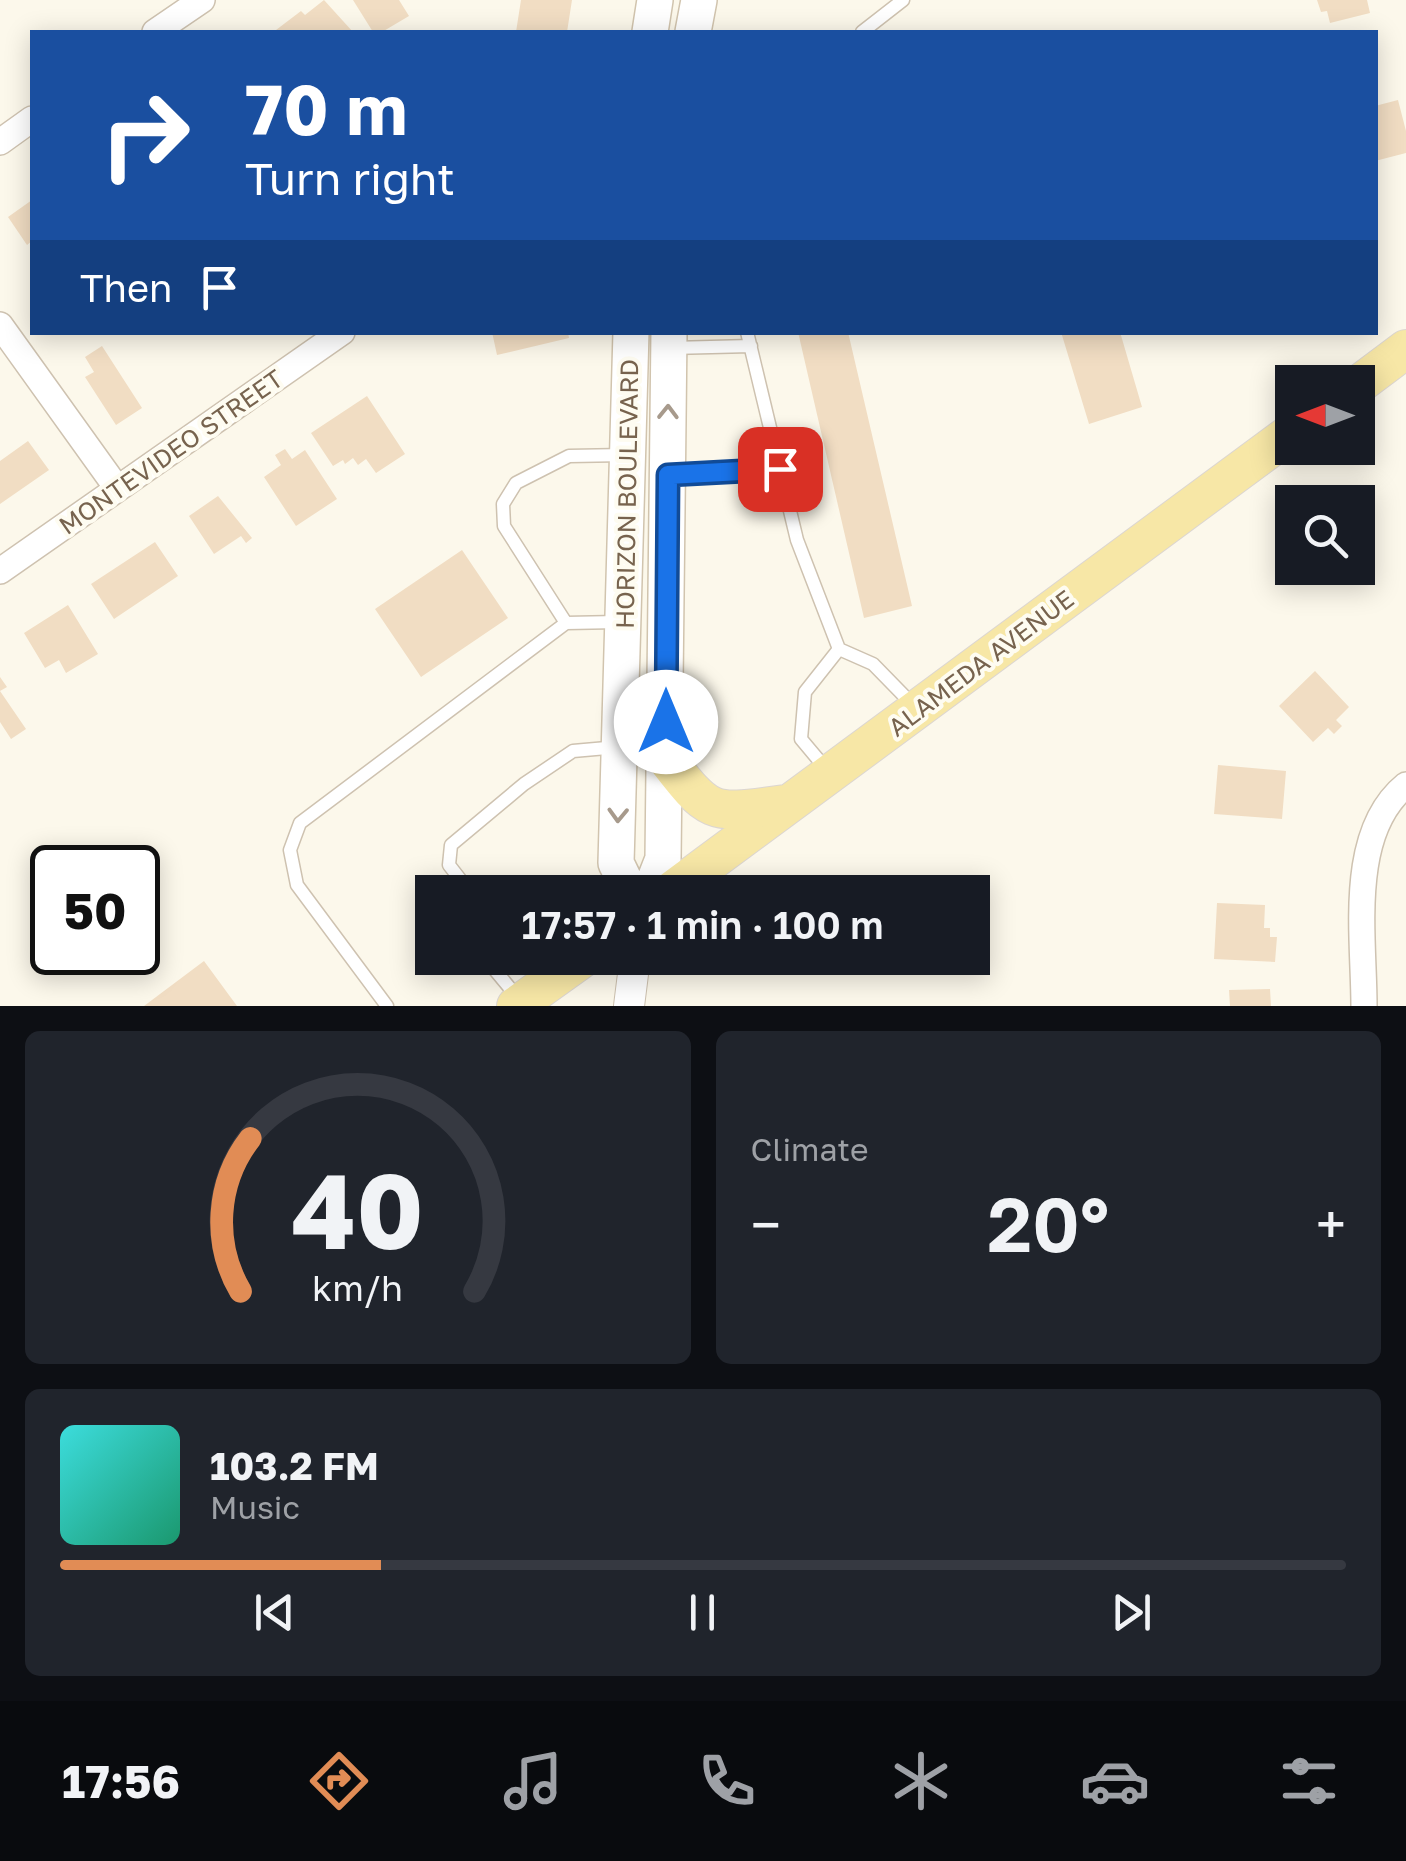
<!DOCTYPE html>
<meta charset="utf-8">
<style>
:root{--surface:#171b24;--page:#20242c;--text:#f1f3f6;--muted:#9ea1a6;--line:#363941;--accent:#e18c55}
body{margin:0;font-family:"Golos Text",sans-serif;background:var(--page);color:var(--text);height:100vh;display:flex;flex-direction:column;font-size:38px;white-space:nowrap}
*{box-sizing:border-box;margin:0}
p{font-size:32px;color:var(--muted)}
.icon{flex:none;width:55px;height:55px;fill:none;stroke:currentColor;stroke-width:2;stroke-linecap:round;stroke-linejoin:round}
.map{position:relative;height:1006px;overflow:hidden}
.side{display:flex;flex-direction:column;gap:25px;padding:25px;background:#0d0f14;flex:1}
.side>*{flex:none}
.top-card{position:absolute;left:30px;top:30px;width:1348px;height:305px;border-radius:0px;box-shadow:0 5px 25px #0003;background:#1a4fa0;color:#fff;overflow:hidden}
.needle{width:65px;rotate:270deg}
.controls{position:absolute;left:1275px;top:365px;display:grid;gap:20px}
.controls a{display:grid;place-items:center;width:100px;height:100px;border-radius:0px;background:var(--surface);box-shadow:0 5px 25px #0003;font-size:50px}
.speed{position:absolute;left:30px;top:845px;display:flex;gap:20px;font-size:50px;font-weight:700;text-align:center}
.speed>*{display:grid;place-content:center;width:130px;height:130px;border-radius:50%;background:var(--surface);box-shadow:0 5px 25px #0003;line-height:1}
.speed .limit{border:5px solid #111;border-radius:15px;background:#fff;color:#111}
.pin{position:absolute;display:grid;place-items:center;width:85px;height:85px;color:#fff;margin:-42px;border-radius:20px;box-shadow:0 5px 15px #0006}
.me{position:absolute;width:110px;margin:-55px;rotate:0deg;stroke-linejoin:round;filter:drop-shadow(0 0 8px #0008)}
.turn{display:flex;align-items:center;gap:35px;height:210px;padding:0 50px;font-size:45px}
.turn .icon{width:130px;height:130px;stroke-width:2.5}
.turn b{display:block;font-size:70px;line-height:85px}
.then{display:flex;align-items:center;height:95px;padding:0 50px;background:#0003;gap:20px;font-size:38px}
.big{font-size:75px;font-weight:600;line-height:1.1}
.side .widget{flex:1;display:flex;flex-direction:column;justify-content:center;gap:15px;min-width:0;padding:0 35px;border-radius:15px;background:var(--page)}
.side .dial{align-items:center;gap:0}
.dial svg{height:260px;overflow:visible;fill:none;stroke:var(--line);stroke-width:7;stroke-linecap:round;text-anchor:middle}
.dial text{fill:var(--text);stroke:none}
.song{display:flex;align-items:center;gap:30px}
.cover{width:120px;height:120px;border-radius:15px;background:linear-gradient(135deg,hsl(180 70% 55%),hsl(160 70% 35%))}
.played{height:10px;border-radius:5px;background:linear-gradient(90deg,var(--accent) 25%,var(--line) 25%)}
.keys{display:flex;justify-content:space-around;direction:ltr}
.heat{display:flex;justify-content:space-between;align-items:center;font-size:55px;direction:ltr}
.side .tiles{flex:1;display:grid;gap:25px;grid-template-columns:1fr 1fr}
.widget:last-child{grid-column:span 2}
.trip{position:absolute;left:415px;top:875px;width:575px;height:100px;border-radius:0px;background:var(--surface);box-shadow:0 5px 25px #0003;font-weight:600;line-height:100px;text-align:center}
.tab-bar{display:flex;height:160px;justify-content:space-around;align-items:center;background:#090b0e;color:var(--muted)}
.tab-bar .icon{width:70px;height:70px}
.tab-bar .on{color:var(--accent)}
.tab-bar b{font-size:45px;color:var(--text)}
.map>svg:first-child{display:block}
.building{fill:#f1ddc3}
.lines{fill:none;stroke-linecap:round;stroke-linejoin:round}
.service-casing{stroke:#cec2b0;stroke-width:15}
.minor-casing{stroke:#cec2b0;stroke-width:28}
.tertiary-casing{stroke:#cec2b0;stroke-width:32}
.secondary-casing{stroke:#d1c4ae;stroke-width:38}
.primary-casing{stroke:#dcd6d1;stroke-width:40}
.service{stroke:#fff;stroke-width:12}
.minor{stroke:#fff;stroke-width:25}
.tertiary{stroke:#fff;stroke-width:30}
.secondary{stroke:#fff;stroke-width:35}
.primary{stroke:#f7e7a6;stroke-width:38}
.oneway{stroke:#a79a8c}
.route-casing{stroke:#114b97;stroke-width:25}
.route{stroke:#1a73e8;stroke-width:18}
.labels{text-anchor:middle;stroke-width:8;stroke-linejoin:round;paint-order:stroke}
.street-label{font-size:25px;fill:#77634e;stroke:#fefcf1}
</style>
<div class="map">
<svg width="1406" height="1006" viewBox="0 0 1406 1006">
<rect width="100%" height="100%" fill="#fcf8eb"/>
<path class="building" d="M 324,0 L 353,32 L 276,30 L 301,11 L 305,15 Z
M 353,0 L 399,0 L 409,16 L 382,32 L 373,32 Z
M 521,0 L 572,0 L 567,32 L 516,32 Z
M 1317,0 L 1367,0 L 1370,13 L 1330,23 L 1327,11 L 1321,12 Z
M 1398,100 L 1406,131 L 1406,153 L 1375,161 L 1375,106 Z
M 32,200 L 32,241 L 27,245 L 8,217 Z
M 492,332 L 568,332 L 569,338 L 497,355 Z
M 798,332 L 848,332 L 912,606 L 864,618 Z
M 1061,332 L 1120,332 L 1142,407 L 1089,424 Z
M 102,346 L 142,408 L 116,425 L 85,377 L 94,372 L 85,357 Z
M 367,396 L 405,454 L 376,473 L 366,459 L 358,465 L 353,458 L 345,464 L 343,460 L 333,466 L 311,433 Z
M 28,441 L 49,470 L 0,504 L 0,461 Z
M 285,449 L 292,459 L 305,450 L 337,499 L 296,526 L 264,477 L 281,465 L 275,455 Z
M 218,496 L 252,538 L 246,543 L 241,536 L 214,554 L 189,516 Z
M 155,542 L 178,576 L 114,619 L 91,584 Z
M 462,550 L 508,618 L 421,677 L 375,609 Z
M 68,605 L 98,654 L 66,673 L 59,660 L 45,668 L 24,633 Z
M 1315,671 L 1349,707 L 1336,720 L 1342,726 L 1334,734 L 1328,728 L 1313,742 L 1279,706 Z
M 0,677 L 7,687 L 0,691 L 26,729 L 11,739 L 0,722 Z
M 1218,765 L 1286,771 L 1282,819 L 1214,814 Z
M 1217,903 L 1265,905 L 1264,928 L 1270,928 L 1270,937 L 1277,937 L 1275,962 L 1214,959 Z
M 204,961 L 237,1006 L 144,1006 Z
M 1270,989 L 1271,1006 L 1230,1006 L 1229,990 Z"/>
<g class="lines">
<defs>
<path id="service" d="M 862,32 L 903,0
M 747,332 L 797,540 L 839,649 L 873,664 L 915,707
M 671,348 L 751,346
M 670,475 L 780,469
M 618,622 L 566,623 L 504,526 L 503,504 L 516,483 L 569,456 L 625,455
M 827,770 L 801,739 L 805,692 L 839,649
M 470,892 L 449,865 L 451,845 L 524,784 L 573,751 L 618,747
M 490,958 L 489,963 L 519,999
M 387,1006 L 297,885 L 290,850 L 300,823 L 566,623"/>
<path id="minor" d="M 155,32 L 202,0
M 0,142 L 32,119
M 0,325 L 117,488
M 0,571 L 342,332
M 1364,1006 C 1364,936 1347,833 1406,785"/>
<path id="tertiary" d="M 629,1006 L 635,958"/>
<path id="secondary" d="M 650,32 L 655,0
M 693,32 L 699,0
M 630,892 L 616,863 L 631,332
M 650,892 L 663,859 L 669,332"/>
<path id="primary" d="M 1358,385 L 1406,349
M 665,757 C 711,817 711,814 785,804
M 670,892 L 1292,432
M 516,1006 L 583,958"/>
</defs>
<use href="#service" class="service-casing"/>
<use href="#minor" class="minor-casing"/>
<use href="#tertiary" class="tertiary-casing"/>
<use href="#secondary" class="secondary-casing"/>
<use href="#primary" class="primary-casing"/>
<use href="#service" class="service"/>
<use href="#minor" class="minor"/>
<use href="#tertiary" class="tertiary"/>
<use href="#secondary" class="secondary"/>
<use href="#primary" class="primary"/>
</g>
<defs><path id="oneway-chevron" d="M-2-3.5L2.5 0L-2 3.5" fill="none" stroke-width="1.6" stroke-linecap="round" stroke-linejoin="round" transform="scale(2.5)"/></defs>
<g class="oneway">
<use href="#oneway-chevron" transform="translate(668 412) rotate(-89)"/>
<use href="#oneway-chevron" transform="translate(618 815) rotate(92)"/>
</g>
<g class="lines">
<defs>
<path id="route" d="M 666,722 L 668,475 L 780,469"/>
</defs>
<use href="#route" class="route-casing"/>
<use href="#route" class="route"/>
</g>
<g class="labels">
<g class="street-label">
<text transform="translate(171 452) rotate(-35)" y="9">MONTEVIDEO STREET</text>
<text transform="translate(627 494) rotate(-89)" y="9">HORIZON BOULEVARD</text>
<text transform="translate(981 663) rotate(-37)" y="9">ALAMEDA AVENUE</text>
</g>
</g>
</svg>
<div class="controls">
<a><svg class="needle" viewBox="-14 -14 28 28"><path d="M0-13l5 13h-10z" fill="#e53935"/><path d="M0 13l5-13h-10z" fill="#9ea1a6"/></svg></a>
<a><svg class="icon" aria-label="search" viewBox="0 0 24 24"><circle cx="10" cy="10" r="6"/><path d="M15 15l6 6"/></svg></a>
</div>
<div class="speed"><div class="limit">50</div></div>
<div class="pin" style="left:780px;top:469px;background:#d93025"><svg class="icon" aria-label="arrive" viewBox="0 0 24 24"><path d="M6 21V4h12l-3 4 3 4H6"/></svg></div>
<svg class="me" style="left:666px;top:722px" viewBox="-20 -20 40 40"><circle r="19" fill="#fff"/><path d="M0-13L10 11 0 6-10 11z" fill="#1a73e8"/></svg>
<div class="trip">17:57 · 1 min · 100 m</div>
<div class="top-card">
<div class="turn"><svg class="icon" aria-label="right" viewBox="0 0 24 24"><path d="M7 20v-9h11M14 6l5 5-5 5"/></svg><div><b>70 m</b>Turn right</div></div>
<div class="then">Then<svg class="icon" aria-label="arrive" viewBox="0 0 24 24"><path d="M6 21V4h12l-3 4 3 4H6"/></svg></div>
</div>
</div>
<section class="side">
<div class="tiles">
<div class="widget dial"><svg viewBox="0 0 100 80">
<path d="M14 69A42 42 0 1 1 86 69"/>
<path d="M14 69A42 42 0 0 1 17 22" stroke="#e18c55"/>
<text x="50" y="56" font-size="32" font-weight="700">40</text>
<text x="50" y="72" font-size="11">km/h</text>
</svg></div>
<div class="widget"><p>Climate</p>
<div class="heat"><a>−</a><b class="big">20°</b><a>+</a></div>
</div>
<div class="widget">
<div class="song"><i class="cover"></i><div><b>103.2 FM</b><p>Music</p></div></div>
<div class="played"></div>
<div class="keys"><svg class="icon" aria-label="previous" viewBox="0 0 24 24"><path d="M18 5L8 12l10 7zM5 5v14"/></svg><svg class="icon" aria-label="pause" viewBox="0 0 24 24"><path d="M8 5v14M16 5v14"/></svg><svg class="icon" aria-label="next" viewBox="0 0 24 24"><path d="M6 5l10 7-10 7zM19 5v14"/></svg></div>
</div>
</div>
</section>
<nav class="tab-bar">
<b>17:56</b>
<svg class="icon on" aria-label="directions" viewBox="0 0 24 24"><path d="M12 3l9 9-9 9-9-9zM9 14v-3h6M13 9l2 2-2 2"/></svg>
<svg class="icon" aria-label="music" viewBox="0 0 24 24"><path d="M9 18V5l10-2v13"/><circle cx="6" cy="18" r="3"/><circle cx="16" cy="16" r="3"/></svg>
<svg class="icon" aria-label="phone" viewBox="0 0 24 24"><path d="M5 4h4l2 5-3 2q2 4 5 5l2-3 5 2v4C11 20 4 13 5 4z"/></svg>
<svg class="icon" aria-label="climate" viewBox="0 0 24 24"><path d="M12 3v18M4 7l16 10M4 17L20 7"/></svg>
<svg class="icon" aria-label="car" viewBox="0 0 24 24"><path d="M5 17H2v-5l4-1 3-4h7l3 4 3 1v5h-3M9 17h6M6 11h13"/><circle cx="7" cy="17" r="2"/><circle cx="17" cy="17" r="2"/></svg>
<svg class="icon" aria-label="filters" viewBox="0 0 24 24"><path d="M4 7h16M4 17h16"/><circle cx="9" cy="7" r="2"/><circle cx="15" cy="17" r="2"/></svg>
</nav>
